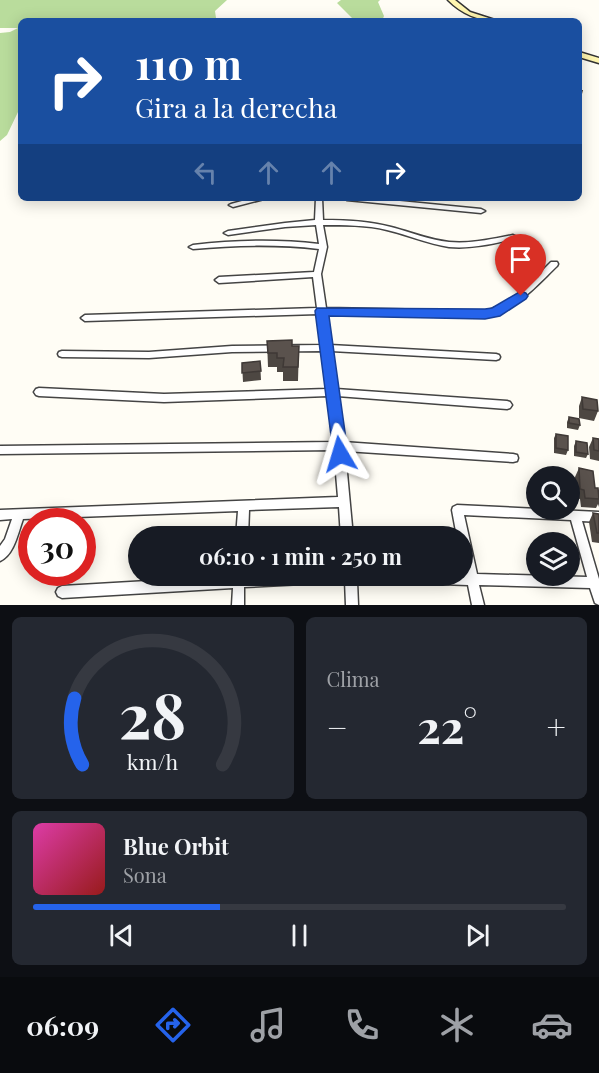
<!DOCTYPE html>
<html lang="es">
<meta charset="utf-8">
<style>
:root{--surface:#171b24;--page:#242831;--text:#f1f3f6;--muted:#9ea1a6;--line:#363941;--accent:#2563eb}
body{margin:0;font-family:"Playfair Display",serif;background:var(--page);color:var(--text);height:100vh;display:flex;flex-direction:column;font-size:22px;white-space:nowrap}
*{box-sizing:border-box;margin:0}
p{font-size:20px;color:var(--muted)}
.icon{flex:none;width:33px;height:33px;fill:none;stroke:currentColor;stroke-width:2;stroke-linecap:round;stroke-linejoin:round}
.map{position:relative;height:605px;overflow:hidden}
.drawer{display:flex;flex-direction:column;gap:12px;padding:12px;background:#0d0f14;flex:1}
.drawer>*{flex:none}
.banner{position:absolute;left:18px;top:18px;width:564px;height:183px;border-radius:9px;box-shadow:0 3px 15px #0003;background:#1a4fa0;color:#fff;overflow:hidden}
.fabs{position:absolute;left:526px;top:466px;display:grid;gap:12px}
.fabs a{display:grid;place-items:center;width:54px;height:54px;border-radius:50%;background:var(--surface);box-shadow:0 3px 15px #0003;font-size:30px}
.speed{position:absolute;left:18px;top:508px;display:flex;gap:12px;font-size:30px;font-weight:700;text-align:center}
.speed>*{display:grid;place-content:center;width:78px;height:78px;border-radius:50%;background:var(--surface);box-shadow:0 3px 15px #0003;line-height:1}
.speed .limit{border:9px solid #d22;background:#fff;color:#111}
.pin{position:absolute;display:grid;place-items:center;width:51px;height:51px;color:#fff;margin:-62px -26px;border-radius:50% 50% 50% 0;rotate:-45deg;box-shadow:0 0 6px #0007}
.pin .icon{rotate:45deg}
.me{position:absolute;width:66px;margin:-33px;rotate:353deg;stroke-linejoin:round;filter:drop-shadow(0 0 4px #0008)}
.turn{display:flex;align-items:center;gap:21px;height:126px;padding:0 18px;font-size:27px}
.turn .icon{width:78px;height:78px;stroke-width:2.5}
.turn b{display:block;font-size:42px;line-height:51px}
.lanes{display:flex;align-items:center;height:57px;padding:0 18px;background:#0003;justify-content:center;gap:30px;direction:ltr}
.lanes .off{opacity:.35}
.big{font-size:45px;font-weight:700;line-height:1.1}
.drawer .widget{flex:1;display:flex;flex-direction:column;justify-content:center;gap:9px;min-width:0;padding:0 21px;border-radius:9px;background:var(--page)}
.drawer .dial{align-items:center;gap:0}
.dial svg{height:156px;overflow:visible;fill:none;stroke:var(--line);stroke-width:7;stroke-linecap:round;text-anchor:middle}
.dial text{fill:var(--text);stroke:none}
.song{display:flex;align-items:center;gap:18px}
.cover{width:72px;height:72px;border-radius:9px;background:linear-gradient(135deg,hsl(320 70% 55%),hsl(0 70% 35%))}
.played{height:6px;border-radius:3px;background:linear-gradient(90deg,var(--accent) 35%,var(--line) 35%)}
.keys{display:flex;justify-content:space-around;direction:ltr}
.heat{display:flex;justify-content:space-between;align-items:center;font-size:33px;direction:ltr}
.drawer .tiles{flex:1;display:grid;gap:12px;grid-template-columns:1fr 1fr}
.widget:last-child{grid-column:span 2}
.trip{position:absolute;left:128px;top:526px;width:345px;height:60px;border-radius:30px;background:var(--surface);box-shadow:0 3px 15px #0003;font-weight:700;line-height:60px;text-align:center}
.dock{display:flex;height:96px;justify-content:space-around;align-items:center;background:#090b0e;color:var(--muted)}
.dock .icon{width:42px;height:42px}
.dock .active{color:var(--accent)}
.dock b{font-size:27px;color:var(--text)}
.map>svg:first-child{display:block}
.forest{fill:#b9dc9c}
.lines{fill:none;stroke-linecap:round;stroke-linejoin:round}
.street-casing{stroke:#444;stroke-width:3}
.secondary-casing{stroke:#333;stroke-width:3}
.street{fill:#fff;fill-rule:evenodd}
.secondary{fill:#fff6b0;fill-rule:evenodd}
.wall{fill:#4d4742}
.shaded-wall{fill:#3f3936}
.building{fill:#5a524d;stroke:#3f3936;stroke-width:1.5}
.route{fill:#2563eb;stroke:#184099;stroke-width:1.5}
</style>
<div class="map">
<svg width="599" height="605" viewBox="0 0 599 605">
<rect width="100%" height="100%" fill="#fffdf5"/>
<path class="forest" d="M 0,0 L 227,0 L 215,11 L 216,18 L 212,21 L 21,21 L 21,110 L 18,112 L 7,135 L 0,141 L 0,33 L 10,32 L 18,28 L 0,28 Z
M 341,0 L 380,0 L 378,2 L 384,16 L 382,21 L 355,21 L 337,3 Z"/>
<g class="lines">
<defs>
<path id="street" d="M 253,198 L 265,198 L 264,199 L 233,207 L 229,205 L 231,204 Z
M 316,198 L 322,198 L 323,220 C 346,220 369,221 391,227 C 411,232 429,240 449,242 C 471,244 492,239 513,235 L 517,237 L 513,239 C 492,244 471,249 449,247 C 428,244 408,235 387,230 C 366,225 344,225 323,225 L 327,247 L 321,274 L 326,308 L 485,311 C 513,304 532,281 551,262 L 557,262 L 558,264 L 557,266 C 534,288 517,309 485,317 L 326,314 L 330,345 L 496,354 L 499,355 L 500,357 L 499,359 L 496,360 L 331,351 L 336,389 L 507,401 L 510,402 L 512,405 L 510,408 L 507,409 L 337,396 L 343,442 L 513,454 L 517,455 L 518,458 L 517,461 L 513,462 L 345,451 L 353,537 L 341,537 L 339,507 L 249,510 L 248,537 L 236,537 L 238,511 L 23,519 C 18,533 14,555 0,561 L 0,546 L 5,539 L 12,519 L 0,520 L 0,510 L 338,497 L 334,450 L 0,454 L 0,446 L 333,442 L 328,396 L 164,402 L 39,396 L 36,395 L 34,392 L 36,389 L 39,388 L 164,394 L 327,389 L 322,351 L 232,352 L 149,358 L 62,357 L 59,356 L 58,354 L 59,352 L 62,351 L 149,352 L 232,346 L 322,345 L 318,314 L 85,321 L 81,318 L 85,315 L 317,308 L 313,277 L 219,283 L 215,280 L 219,277 L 314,272 L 319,249 C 277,244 235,245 193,249 L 189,247 L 193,245 C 235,240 277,239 319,244 L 316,225 L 285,227 L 228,235 L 224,233 L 228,231 L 285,223 L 315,220 Z
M 344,198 L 369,198 L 481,209 L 485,211 L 481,213 L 347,200 Z
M 457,505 L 599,512 L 599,522 L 582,521 L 599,579 L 599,605 L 595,603 L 590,588 L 479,585 L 484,605 L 472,605 L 468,585 L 357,581 L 358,605 L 346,605 L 345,580 L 342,582 L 244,587 L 244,605 L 232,605 L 233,588 L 62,598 L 58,596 L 56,592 L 58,588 L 62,586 L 233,576 L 462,576 L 462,573 L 465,574 L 462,558 L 462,537 L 457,537 L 452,510 L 453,507 ZM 464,515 L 571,520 L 587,577 L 477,574 Z"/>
<path id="secondary" d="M 448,0 L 455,0 L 470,12 L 498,21 C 478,21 462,14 448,0 Z
M 579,52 L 599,58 L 599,63 L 579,57 Z"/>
</defs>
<use href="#street" class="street-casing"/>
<use href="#secondary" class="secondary-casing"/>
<use href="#street" class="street"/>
<use href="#secondary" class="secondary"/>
</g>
<path class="wall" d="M 267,341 L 292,346 L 299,346 L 298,381 L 283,381 L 283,372 L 277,372 L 277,367 L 268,367 Z
M 260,361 L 261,380 L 243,382 L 242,363 Z
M 582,397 L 598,411 L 594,421 L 579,418 L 579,406 Z
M 569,417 L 580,425 L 578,430 L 567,428 L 567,422 Z
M 556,434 L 568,450 L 566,455 L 554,453 L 554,438 Z
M 593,438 L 599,439 L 599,461 L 590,459 L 589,447 Z
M 576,441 L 588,454 L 586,458 L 574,456 L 574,446 Z
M 579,468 L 599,492 L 599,507 L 598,504 L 596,508 L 581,507 L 580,499 L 576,498 L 575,477 Z
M 593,513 L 599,514 L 599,543 L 592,542 L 589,522 Z"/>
<path class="shaded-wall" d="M 579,90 L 583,90 L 582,94 L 579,94 Z"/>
<path class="building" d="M 292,340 L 292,346 L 299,346 L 298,367 L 283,367 L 284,358 L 277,358 L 277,353 L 268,353 L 267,341 Z
M 260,361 L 261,371 L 242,373 L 242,363 Z
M 582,397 L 597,400 L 598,411 L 583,409 Z
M 569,417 L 579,419 L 580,425 L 569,423 Z
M 556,434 L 568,436 L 568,450 L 556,448 Z
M 593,438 L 599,439 L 599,451 L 594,450 Z
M 576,441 L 587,443 L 588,454 L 576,452 Z
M 579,468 L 593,471 L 595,488 L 598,488 L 599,499 L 585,498 L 584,490 L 580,489 Z
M 593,513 L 599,514 L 599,533 L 597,533 Z"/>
<path class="route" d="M 521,291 L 526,293 L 528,296 L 526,299 L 500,316 L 485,319 L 329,316 L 348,454 L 346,459 L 340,461 L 334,459 L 315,311 L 317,308 L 485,309 L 492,308 Z"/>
</svg>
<div class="fabs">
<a><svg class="icon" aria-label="search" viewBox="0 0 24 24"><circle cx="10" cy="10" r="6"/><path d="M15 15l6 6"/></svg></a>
<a><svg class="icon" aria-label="layers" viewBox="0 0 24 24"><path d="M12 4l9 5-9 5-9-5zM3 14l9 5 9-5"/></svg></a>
</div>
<div class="speed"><div class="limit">30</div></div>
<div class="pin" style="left:521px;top:296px;background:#d93025"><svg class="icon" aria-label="arrive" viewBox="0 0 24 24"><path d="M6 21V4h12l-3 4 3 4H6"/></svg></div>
<svg class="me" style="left:340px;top:454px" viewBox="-20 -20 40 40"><path d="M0-17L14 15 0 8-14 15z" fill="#2563eb" stroke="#fff" stroke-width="4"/></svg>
<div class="trip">06:10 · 1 min · 250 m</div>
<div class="banner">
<div class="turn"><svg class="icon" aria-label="right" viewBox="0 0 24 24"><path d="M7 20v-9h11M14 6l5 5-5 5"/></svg><div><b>110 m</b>Gira a la derecha</div></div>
<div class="lanes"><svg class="icon off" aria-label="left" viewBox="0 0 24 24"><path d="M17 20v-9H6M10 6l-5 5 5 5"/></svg><svg class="icon off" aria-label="ahead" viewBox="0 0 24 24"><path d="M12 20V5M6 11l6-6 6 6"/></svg><svg class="icon off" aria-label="ahead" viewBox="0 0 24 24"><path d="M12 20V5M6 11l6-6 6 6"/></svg><svg class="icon" aria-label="right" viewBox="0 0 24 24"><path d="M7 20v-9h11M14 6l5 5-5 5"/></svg></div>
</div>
</div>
<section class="drawer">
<div class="tiles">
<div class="widget dial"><svg viewBox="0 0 100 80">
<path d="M14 69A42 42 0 1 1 86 69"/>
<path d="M14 69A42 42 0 0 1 10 35" stroke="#2563eb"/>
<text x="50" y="56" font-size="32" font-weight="700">28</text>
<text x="50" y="72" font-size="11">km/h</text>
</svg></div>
<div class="widget"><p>Clima</p>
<div class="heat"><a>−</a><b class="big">22°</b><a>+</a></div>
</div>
<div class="widget">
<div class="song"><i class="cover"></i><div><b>Blue Orbit</b><p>Sona</p></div></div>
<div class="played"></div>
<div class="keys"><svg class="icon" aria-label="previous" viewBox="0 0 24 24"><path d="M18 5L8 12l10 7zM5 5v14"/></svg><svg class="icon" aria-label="pause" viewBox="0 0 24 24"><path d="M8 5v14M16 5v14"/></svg><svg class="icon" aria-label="next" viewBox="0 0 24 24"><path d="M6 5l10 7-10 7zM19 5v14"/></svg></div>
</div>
</div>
</section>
<nav class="dock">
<b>06:09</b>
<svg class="icon active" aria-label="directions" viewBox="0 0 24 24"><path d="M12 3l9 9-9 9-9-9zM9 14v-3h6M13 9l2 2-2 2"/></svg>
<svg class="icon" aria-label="music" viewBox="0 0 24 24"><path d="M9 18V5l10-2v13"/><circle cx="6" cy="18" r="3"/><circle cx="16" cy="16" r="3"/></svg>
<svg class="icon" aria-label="phone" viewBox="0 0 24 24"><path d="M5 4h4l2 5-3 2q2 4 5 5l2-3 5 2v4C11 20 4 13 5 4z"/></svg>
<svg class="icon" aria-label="climate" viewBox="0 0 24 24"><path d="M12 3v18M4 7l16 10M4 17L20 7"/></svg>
<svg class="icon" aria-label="car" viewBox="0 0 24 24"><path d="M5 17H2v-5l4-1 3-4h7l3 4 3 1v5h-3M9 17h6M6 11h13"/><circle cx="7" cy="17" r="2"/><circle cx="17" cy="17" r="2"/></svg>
</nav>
